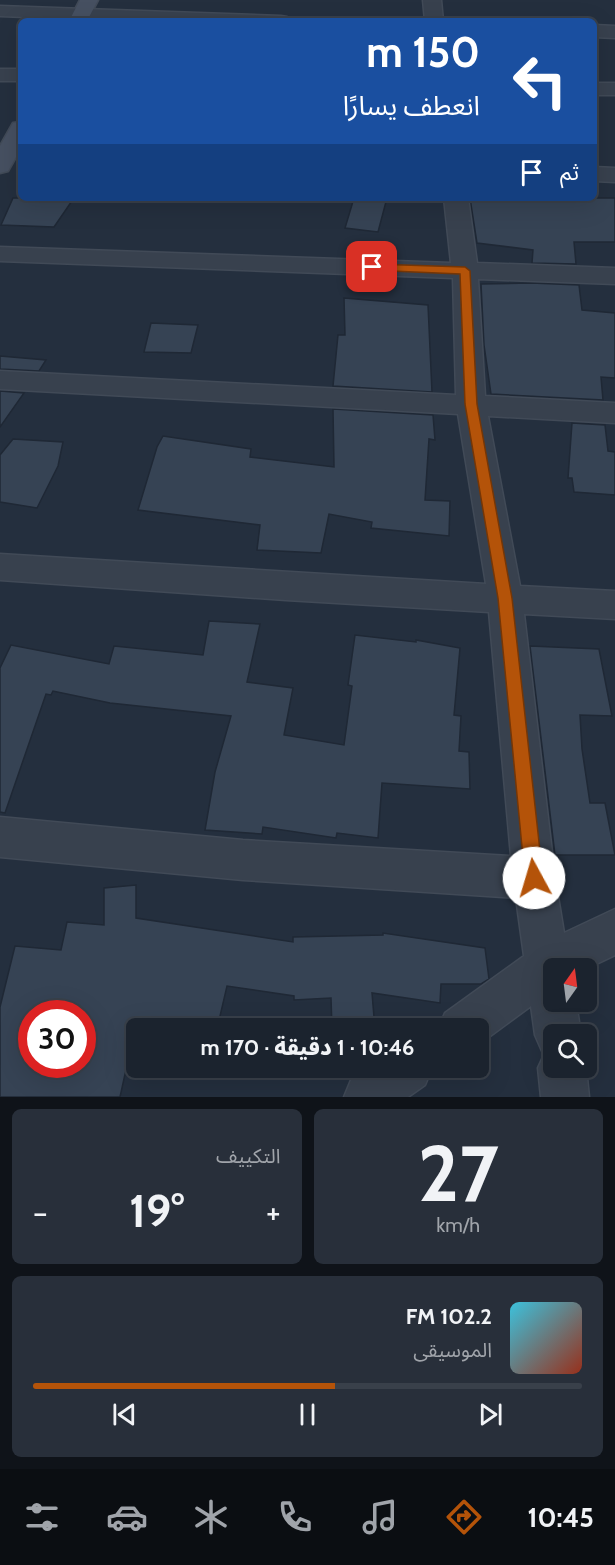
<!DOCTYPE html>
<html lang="ar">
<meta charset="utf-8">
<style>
:root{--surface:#1b232e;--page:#282f3a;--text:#f1f3f6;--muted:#a0a4aa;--line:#39404a;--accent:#b45309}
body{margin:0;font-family:Cabin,"Noto Sans Arabic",sans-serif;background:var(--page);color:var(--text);direction:rtl;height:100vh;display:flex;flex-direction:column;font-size:22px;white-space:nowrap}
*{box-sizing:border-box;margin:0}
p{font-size:20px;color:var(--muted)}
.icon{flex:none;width:33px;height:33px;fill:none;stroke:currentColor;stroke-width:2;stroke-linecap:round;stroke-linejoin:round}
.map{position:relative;height:1097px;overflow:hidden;direction:ltr}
.drawer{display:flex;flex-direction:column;gap:12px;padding:12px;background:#0f1319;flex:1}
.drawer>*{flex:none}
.banner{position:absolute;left:18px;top:18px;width:579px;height:183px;border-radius:9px;box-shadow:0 6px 24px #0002,0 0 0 2px var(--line);direction:rtl;background:#1a4fa0;color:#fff;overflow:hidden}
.needle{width:39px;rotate:14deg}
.tools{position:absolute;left:543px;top:958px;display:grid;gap:12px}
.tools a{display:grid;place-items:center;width:54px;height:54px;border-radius:9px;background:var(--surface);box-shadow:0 6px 24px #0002,0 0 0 2px var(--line);font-size:30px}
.speed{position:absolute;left:18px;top:1000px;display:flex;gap:12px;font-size:30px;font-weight:700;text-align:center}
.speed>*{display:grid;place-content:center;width:78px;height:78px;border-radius:50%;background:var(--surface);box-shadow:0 6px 24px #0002,0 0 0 2px var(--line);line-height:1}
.speed .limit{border:9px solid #d22;background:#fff;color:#111}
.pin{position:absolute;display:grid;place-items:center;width:51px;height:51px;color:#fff;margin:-26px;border-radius:12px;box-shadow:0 3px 9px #0006}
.me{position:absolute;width:66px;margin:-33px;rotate:354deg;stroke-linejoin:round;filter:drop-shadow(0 0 4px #0008)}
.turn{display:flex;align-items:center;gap:21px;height:126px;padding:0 18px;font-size:27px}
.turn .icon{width:78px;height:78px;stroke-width:2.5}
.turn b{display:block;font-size:42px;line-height:51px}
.then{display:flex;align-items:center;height:57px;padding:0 18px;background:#0003;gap:12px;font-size:22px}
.big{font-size:45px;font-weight:800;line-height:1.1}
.drawer .tile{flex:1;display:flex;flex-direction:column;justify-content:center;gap:9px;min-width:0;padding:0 21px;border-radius:9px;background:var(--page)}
.drawer .dial{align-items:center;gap:0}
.dial b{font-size:78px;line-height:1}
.song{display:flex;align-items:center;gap:18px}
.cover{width:72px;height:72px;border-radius:9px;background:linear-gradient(135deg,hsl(190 70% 55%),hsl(10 70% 35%))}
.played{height:6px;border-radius:3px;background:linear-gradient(90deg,var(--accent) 55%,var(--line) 55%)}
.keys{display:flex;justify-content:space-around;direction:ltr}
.heat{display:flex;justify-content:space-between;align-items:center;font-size:33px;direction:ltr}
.drawer .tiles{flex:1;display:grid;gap:12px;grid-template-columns:1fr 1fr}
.tile:last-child{grid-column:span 2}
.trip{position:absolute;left:126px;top:1018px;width:363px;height:60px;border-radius:9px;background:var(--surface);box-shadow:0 6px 24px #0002,0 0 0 2px var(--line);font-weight:800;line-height:60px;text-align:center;direction:rtl}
.dock{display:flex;height:96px;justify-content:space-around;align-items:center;background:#0b0e12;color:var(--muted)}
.dock .icon{width:42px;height:42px}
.dock .on{color:var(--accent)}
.dock b{font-size:27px;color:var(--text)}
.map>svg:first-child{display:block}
.building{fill:#364354;stroke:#1f2835;stroke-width:1.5;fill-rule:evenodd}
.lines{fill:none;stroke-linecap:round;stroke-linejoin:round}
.street-casing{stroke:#414a57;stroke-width:3}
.secondary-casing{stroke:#414a57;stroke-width:3}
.street{fill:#38414e;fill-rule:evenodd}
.secondary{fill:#465061;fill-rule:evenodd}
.route{fill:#b45309;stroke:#753606;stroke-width:1.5}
</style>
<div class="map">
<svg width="615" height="1097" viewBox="0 0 615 1097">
<rect width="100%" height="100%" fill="#242f3e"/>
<path class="building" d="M 13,198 L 74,198 L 54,227 L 1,225 Z
M 354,198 L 387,198 L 378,232 L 345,228 Z
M 470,198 L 615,198 L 615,242 L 574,242 L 576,264 L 532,263 L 533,250 L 477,243 Z
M 531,283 L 579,285 L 582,310 L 615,313 L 615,378 L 601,377 L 603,400 L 491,394 L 484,345 L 481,284 Z
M 344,298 L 428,305 L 432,392 L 333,386 L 338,335 L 345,335 Z
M 151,323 L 198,325 L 191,353 L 144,352 Z
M 0,356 L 46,360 L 39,371 L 0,369 Z
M 0,391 L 24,393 L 0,427 Z
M 333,409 L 433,415 L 435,440 L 429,439 L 425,500 L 450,501 L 449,536 L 371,528 L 372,522 L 329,514 L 321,553 L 257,550 L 260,525 L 138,510 L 157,447 L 163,436 L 251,449 L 250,457 L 334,467 Z
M 572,423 L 605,425 L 608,451 L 615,452 L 615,495 L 574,492 L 572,478 L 568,478 Z
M 13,439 L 63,442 L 58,466 L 37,508 L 0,502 L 0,455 Z
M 209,621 L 260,624 L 247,682 L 293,688 L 284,735 L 344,745 L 352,686 L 348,685 L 355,635 L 416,642 L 416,640 L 460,648 L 454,715 L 461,716 L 459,751 L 469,752 L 470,789 L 382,783 L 378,838 L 337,833 L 336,838 L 263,827 L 262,834 L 205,830 L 215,772 L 231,716 L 110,703 L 53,691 L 51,695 L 46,694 L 5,813 L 0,812 L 0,668 L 11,645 L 109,664 L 114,646 L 203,655 Z
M 530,646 L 599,649 L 612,716 L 580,715 L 582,749 L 590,803 L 605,803 L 615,855 L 555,855 Z
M 136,885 L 136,918 L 293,942 L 293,937 L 383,935 L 383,933 L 485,948 L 489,979 L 481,984 L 441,984 L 440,1003 L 372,993 L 375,1029 L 332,1029 L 331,998 L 294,1000 L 294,996 L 227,986 L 217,1029 L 177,1029 L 137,1020 L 120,1097 L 0,1097 L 0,1007 L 15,946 L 61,950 L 67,922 L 104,925 L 104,888 ZM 32,1014 L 82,1014 L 82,1065 L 32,1065 Z"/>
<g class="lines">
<defs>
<path id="street" d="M 423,0 L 441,0 L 443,21 L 425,21 Z
M 0,6 L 281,16 L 287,17 L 290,21 L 129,21 L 0,16 Z
M 594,25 L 615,26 L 615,38 L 594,37 Z
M 0,69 L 21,69 L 21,81 L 0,81 Z
M 594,83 L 615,83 L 615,95 L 594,95 Z
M 594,167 L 615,168 L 615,182 L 594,181 Z
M 444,198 L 468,198 L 477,263 L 615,268 L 615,284 L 478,279 L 485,396 L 615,403 L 615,423 L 488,416 L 520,586 L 615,591 L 615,619 L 524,614 L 555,878 L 564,933 L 615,909 L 615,955 L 586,969 L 554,969 L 554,1002 L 576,1002 L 581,1035 L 554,1035 L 554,1068 L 586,1068 L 589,1097 L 541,1097 L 538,1068 L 545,1053 L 542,1051 L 535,1035 L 531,1006 L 478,1045 L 478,1029 L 438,1029 L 445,1013 L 524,956 L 516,898 L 243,880 L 0,857 L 0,817 L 243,840 L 511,856 L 489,612 L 286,600 L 0,580 L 0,554 L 486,584 L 458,414 L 0,389 L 0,371 L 456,395 L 453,278 L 0,261 L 0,247 L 451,263 Z
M 368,1068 L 432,1068 L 425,1085 L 408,1097 L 344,1097 L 351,1080 Z"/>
<path id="secondary" d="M 80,0 L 98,0 L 87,21 L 69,21 Z
M 21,122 L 21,148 L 8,171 L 0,173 L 0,146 L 13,123 Z"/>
</defs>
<use href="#street" class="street-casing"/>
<use href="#secondary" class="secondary-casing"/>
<use href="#street" class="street"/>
<use href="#secondary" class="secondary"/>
</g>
<path class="route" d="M 372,264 L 465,267 L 470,271 L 477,404 L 512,598 L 543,878 L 540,884 L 534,887 L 528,884 L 525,878 L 498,598 L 465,404 L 460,274 L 368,270 L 367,267 Z"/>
</svg>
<div class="tools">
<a><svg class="needle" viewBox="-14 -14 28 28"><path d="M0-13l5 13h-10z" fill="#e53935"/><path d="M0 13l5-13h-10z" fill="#a0a4aa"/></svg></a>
<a><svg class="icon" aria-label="search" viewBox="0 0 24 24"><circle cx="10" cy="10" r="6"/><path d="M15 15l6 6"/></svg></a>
</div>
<div class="speed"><div class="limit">30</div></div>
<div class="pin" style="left:372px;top:267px;background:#d93025"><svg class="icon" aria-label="arrive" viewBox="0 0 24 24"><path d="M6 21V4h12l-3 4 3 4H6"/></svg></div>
<svg class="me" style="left:534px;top:878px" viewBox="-20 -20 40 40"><circle r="19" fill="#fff"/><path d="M0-13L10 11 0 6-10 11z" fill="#b45309"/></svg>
<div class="trip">10:46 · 1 دقيقة · 170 m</div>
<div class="banner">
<div class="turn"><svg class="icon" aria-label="left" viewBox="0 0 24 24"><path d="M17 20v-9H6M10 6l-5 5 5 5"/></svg><div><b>150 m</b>انعطف يسارًا</div></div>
<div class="then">ثم<svg class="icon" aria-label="arrive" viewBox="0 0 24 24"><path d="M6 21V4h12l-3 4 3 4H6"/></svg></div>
</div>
</div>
<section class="drawer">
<div class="tiles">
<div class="tile dial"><b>27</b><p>km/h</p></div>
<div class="tile"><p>التكييف</p>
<div class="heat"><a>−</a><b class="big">19°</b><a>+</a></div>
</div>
<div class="tile">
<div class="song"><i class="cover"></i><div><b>102.2 FM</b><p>الموسيقى</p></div></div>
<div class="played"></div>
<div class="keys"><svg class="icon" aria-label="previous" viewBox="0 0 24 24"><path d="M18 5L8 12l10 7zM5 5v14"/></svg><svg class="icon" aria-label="pause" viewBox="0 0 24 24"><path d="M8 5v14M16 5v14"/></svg><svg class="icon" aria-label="next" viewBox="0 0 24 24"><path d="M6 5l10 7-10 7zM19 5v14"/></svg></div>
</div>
</div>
</section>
<nav class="dock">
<b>10:45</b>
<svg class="icon on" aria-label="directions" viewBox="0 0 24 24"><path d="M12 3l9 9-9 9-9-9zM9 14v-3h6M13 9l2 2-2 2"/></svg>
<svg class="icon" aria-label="music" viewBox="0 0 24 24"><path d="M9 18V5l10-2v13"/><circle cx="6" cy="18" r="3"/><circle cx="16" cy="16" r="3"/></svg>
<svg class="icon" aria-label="phone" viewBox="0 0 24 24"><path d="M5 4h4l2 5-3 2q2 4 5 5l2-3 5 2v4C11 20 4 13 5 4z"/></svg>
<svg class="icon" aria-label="climate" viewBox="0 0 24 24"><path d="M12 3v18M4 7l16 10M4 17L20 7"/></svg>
<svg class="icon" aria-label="car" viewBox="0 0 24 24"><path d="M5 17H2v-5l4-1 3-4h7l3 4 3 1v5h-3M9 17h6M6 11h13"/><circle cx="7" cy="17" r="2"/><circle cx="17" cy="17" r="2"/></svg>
<svg class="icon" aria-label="filters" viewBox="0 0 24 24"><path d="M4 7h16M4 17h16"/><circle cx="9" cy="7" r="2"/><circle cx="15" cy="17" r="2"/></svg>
</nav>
